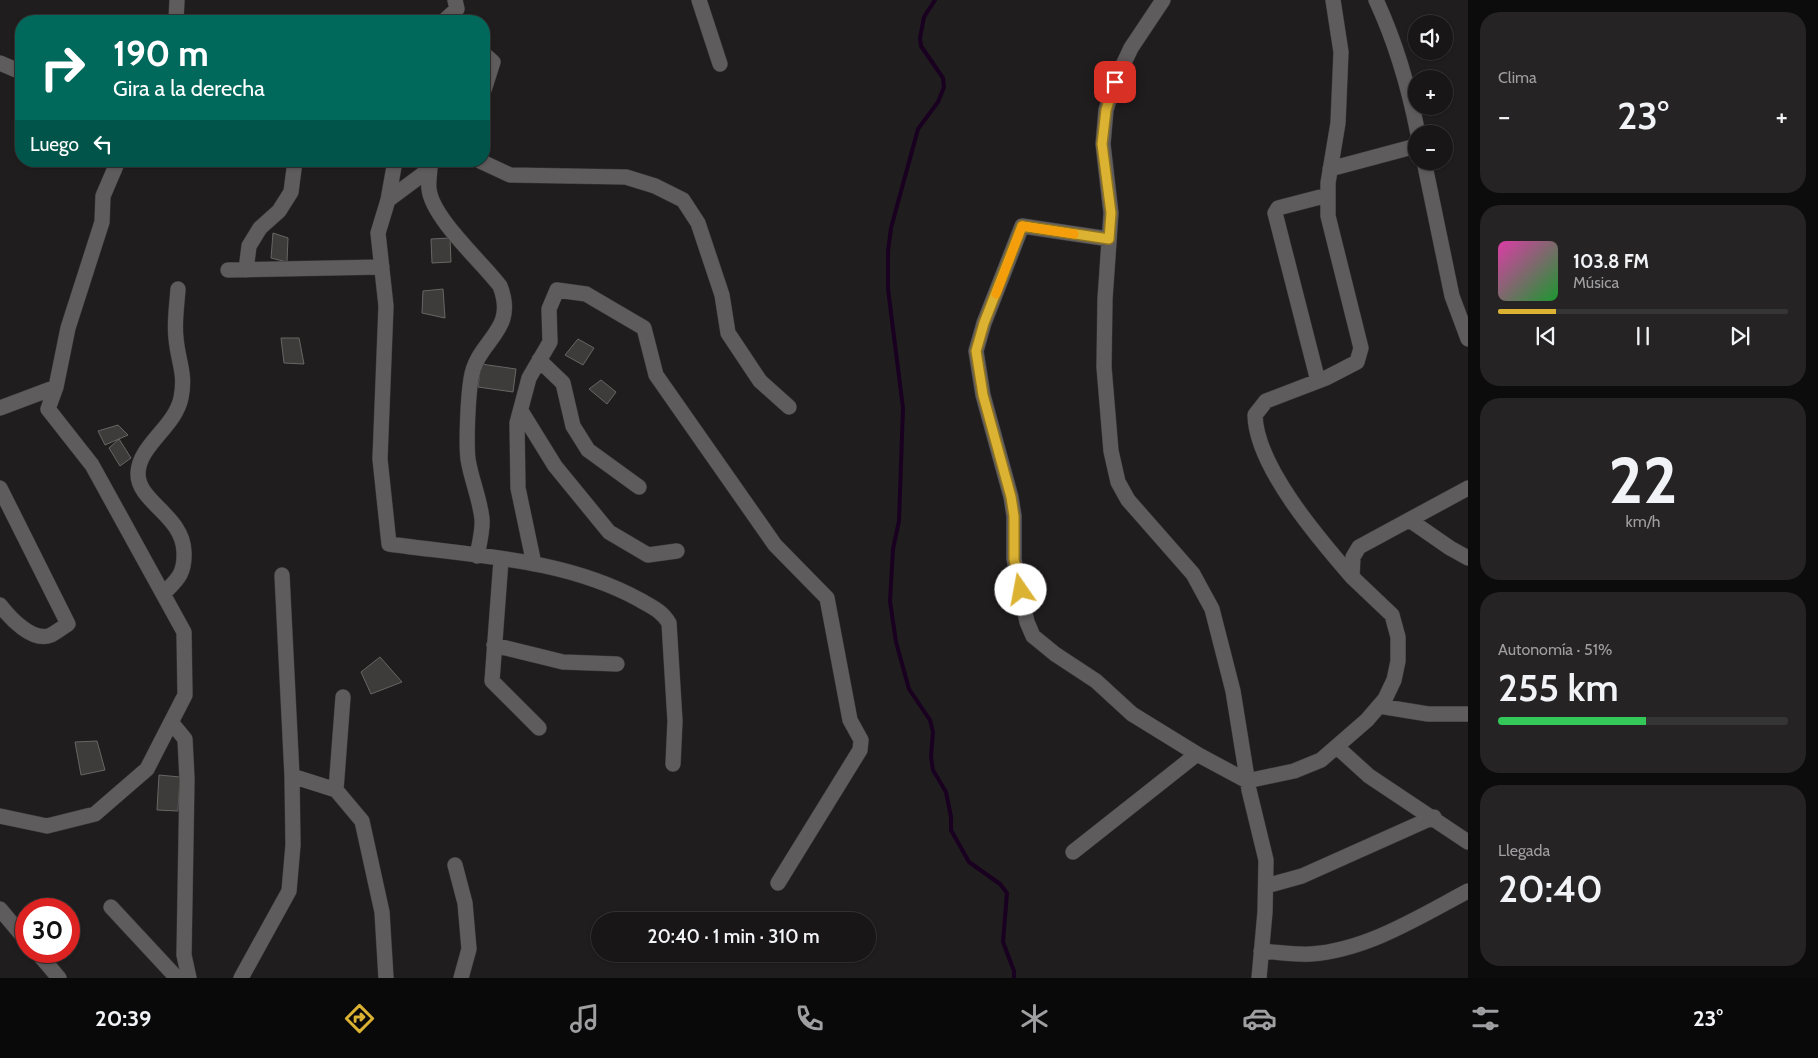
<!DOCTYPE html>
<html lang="es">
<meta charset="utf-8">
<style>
:root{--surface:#181616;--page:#252323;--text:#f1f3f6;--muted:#9f9fa1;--line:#363535;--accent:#dcb233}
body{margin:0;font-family:Cabin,sans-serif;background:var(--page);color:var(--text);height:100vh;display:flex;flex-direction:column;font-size:19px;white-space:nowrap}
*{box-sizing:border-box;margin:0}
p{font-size:16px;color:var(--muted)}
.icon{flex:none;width:28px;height:28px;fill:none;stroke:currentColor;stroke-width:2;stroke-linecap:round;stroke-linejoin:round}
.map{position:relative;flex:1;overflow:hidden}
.details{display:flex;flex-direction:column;gap:12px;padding:12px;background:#0d0c0c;width:350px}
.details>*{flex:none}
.hud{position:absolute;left:15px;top:15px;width:475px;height:152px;border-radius:20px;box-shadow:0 1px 4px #0004,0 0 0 1px var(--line);background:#00695c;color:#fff;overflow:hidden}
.controls{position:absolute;left:1408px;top:15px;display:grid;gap:10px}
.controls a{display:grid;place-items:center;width:45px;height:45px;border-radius:50%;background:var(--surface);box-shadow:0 1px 4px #0004,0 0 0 1px var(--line);font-size:25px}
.speed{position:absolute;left:15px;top:898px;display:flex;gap:10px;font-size:25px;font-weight:700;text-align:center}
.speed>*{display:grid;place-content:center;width:65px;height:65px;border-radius:50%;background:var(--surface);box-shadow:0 1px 4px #0004,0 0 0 1px var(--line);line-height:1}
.speed .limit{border:8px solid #d22;background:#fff;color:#111}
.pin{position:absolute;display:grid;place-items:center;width:42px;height:42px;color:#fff;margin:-21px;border-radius:10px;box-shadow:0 2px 8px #0006}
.me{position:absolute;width:55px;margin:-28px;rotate:348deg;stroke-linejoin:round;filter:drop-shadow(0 0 4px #0008)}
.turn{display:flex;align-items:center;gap:18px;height:105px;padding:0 15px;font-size:22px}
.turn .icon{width:65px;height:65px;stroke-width:2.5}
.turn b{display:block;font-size:35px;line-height:42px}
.then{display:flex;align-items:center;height:48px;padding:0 15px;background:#0003;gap:10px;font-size:19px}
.big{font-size:38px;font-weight:600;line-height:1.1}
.details .tile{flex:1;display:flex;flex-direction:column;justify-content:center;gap:8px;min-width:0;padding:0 18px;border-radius:20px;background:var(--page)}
.details .dial{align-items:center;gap:0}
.dial b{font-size:65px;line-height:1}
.song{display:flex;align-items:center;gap:15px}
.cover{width:60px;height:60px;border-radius:8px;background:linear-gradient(135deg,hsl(320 70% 55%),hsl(130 70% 35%))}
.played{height:5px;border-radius:2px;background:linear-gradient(90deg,var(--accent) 20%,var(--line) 20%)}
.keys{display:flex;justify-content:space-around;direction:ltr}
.heat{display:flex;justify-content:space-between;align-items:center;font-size:28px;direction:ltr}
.charge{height:8px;border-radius:4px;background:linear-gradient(90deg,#34c759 51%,var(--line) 0)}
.trip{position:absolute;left:591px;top:912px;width:285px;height:50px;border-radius:25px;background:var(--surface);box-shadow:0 1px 4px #0004,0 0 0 1px var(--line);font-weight:600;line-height:50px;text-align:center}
.tab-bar{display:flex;height:80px;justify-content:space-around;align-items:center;background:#0a0909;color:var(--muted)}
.tab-bar .icon{width:35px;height:35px}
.tab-bar .selected{color:var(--accent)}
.tab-bar b{font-size:22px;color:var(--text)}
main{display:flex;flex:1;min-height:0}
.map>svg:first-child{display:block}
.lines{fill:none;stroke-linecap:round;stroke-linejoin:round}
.stream{stroke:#190020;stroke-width:4}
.building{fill:#3e3b3b;stroke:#696565}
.minor-casing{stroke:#3b3839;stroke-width:16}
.minor{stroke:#5f5c5d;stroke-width:15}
.route-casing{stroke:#8f7421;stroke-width:12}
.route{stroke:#dcb233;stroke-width:9}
.slow{stroke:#f59e0b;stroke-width:9}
</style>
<main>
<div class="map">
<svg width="1468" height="978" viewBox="0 0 1468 978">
<rect width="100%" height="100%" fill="#201d1e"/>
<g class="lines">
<path class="stream" d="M 935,0 L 924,17 L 920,38 L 921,46 L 943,78 L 944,87 L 938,102 L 918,129 L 891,228 L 888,251 L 888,289 L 903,408 L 899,521 L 893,549 L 890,601 L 896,642 L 909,689 L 930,720 L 933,732 L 931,757 L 933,770 L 946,792 L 951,817 L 951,830 L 969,862 L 1000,884 L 1007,893 L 1003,942 L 1014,971 L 1014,978"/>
</g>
<path class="building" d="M 273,233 L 288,238 L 287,262 L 271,258 Z
M 450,238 L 451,262 L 432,263 L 431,239 Z
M 443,289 L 445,318 L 422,313 L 423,291 Z
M 281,338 L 299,338 L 304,364 L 284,363 Z
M 578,339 L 594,348 L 583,365 L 565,355 Z
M 481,364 L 516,369 L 513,392 L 478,387 Z
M 601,380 L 616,392 L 607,404 L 589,389 Z
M 118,425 L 128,435 L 105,445 L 98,431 Z
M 119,439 L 131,458 L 120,466 L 109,448 Z
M 380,657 L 402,682 L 371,694 L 361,672 Z
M 97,741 L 105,770 L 81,775 L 75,742 Z
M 159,775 L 180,777 L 178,811 L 157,810 Z"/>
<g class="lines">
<defs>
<path id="minor" d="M 699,0 L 720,64
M 1163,0 L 1131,48 L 1115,82 L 1106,110 L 1103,144 L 1111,213 L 1105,299 L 1104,367 L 1111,451 L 1118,482 L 1128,500 L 1193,574 L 1212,609 L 1233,691 L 1249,790 L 1266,860 L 1265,912 L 1259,978
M 1333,0 L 1341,52 L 1338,123 L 1328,183 L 1328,216 L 1361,348 L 1357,362 L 1326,378 L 1266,401 L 1255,415 C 1256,466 1319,539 1352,577
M 1376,0 C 1396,43 1409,88 1418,134
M 176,21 L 177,0
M 444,21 L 457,9 L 455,0
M 484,54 L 493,62 L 484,90
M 0,63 L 21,72
M 434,161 L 423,174 L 388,200 L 378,233 L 386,306 L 380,459 L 389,544 C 473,556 564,558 640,600 C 652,607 662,611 669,623 L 675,721 L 673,764
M 480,161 L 510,175 L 626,177 L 655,186 L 683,200 L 698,223 L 722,295 L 728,333 L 760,381 L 789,407
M 1424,161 L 1452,296 L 1468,339
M 430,166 C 430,173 428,182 429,189 C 432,218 482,262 500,286 C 518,332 477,339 471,379 C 468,397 466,442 468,459 C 471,479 480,499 482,519 C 483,530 479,545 477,556
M 1330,169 L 1416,146
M 388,200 L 395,161
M 1109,239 L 1022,226 L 984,323 L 976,351 L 983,395 L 1011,497 L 1014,516 L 1014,559 L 1027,622 L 1033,636 L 1055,654 L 1096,681 L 1132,714 L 1197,754 L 1247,781 L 1294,771 L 1321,760 L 1367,720 L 1385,699 L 1394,680 L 1398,661 L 1398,637 L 1392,615 L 1352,577 L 1353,557 L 1359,547 L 1468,488
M 228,270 L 382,267
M 246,270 L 249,246 L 260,228 L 279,211 L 291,192 L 295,161
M 539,360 L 563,383 L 573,426 L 588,450 L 639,487
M 1318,381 L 1275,213 L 1278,208 L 1328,195
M 0,408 L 56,387
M 521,411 L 555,466 L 609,532 L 648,555 L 677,551
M 0,488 L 68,624 C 63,627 57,632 51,635 C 33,643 10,618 0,605
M 1411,521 L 1450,548 L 1468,558
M 501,560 L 492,681 L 539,728
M 534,564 L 518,488 L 517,423 L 529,378 L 550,342 L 549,309 L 557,290 L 586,294 L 644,328 L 656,375 L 775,545 L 827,598 L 850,720 L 861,740 L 860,750 L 778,883
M 282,575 L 292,776
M 163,594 C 177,580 185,574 184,552 C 183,515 137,502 138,473 C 139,445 175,427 181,398 C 186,373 178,362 176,338 C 174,322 177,305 178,289
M 494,645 L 563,662 L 617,664
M 1379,706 L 1428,714 L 1468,714
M 171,722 L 185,739 L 187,779 L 184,955 L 189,978
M 1337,747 L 1369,776 L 1468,842
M 336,790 L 343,697
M 0,816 L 47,826 L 95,814 L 147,769 L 185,695 L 184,632 L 92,465 L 48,409 L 56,387 L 68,328 L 102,222 L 103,196 L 118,161
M 1073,852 L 1197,754
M 455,865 L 465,903 L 469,949 L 461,978
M 1266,886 L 1302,876 L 1434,817
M 111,907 L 177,978
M 0,909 L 26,940
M 36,951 L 59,978
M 1261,951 C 1278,952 1295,955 1311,954 C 1367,950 1419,917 1468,891
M 241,978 L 289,891 L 293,845 L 292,776 L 336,790 L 362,821 L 382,912 L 386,978"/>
</defs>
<use href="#minor" class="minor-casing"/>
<use href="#minor" class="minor"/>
</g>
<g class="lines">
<defs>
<path id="route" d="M 1021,590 L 1014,559 L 1014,516 L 1011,497 L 983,395 L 976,351 L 984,323 L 1022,226 L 1109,239 L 1111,213 L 1102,144 L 1106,110 L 1115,82"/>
</defs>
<use href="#route" class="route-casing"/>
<use href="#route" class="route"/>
<path class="slow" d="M 996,294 L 1022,226 L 1074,234"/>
</g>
</svg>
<div class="controls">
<a><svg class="icon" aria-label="sound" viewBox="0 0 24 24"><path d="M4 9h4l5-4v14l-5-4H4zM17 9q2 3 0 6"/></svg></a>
<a>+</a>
<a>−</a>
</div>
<div class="speed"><div class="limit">30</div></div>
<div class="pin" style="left:1115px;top:82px;background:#d93025"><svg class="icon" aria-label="arrive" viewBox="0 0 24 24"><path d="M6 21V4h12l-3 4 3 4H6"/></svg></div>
<svg class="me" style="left:1021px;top:590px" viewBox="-20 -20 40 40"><circle r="19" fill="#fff"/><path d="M0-13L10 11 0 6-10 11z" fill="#dcb233"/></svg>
<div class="trip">20:40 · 1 min · 310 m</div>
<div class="hud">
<div class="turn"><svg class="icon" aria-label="right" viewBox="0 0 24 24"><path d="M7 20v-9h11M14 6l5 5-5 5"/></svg><div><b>190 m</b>Gira a la derecha</div></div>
<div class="then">Luego<svg class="icon" aria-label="left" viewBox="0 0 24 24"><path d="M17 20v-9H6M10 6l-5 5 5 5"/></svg></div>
</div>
</div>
<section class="details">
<div class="tile"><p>Clima</p>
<div class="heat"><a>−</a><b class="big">23°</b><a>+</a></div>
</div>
<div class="tile">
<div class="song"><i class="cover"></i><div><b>103.8 FM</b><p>Música</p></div></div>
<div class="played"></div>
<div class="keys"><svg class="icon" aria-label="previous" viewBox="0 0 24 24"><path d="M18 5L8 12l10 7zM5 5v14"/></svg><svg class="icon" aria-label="pause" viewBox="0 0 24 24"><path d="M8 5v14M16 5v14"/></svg><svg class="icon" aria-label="next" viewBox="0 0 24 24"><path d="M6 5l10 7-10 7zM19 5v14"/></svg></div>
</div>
<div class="tile dial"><b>22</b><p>km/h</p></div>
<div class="tile"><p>Autonomía · 51%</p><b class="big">255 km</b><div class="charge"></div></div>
<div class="tile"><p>Llegada</p><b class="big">20:40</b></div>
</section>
</main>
<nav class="tab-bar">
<b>20:39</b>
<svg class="icon selected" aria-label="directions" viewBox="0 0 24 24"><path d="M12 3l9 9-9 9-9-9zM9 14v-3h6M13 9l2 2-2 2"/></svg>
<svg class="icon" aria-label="music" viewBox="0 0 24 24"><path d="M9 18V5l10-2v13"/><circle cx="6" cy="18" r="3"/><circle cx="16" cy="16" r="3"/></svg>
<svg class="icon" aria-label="phone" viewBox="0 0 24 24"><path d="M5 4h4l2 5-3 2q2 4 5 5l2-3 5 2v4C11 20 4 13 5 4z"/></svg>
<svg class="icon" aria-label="climate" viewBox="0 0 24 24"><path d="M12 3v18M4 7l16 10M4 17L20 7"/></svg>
<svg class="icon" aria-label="car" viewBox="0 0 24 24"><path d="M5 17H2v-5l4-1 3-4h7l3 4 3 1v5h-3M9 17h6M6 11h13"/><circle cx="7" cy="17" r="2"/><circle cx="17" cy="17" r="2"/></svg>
<svg class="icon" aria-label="filters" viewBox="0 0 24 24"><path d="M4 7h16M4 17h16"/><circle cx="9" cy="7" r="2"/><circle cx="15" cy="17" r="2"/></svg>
<b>23°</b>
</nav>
